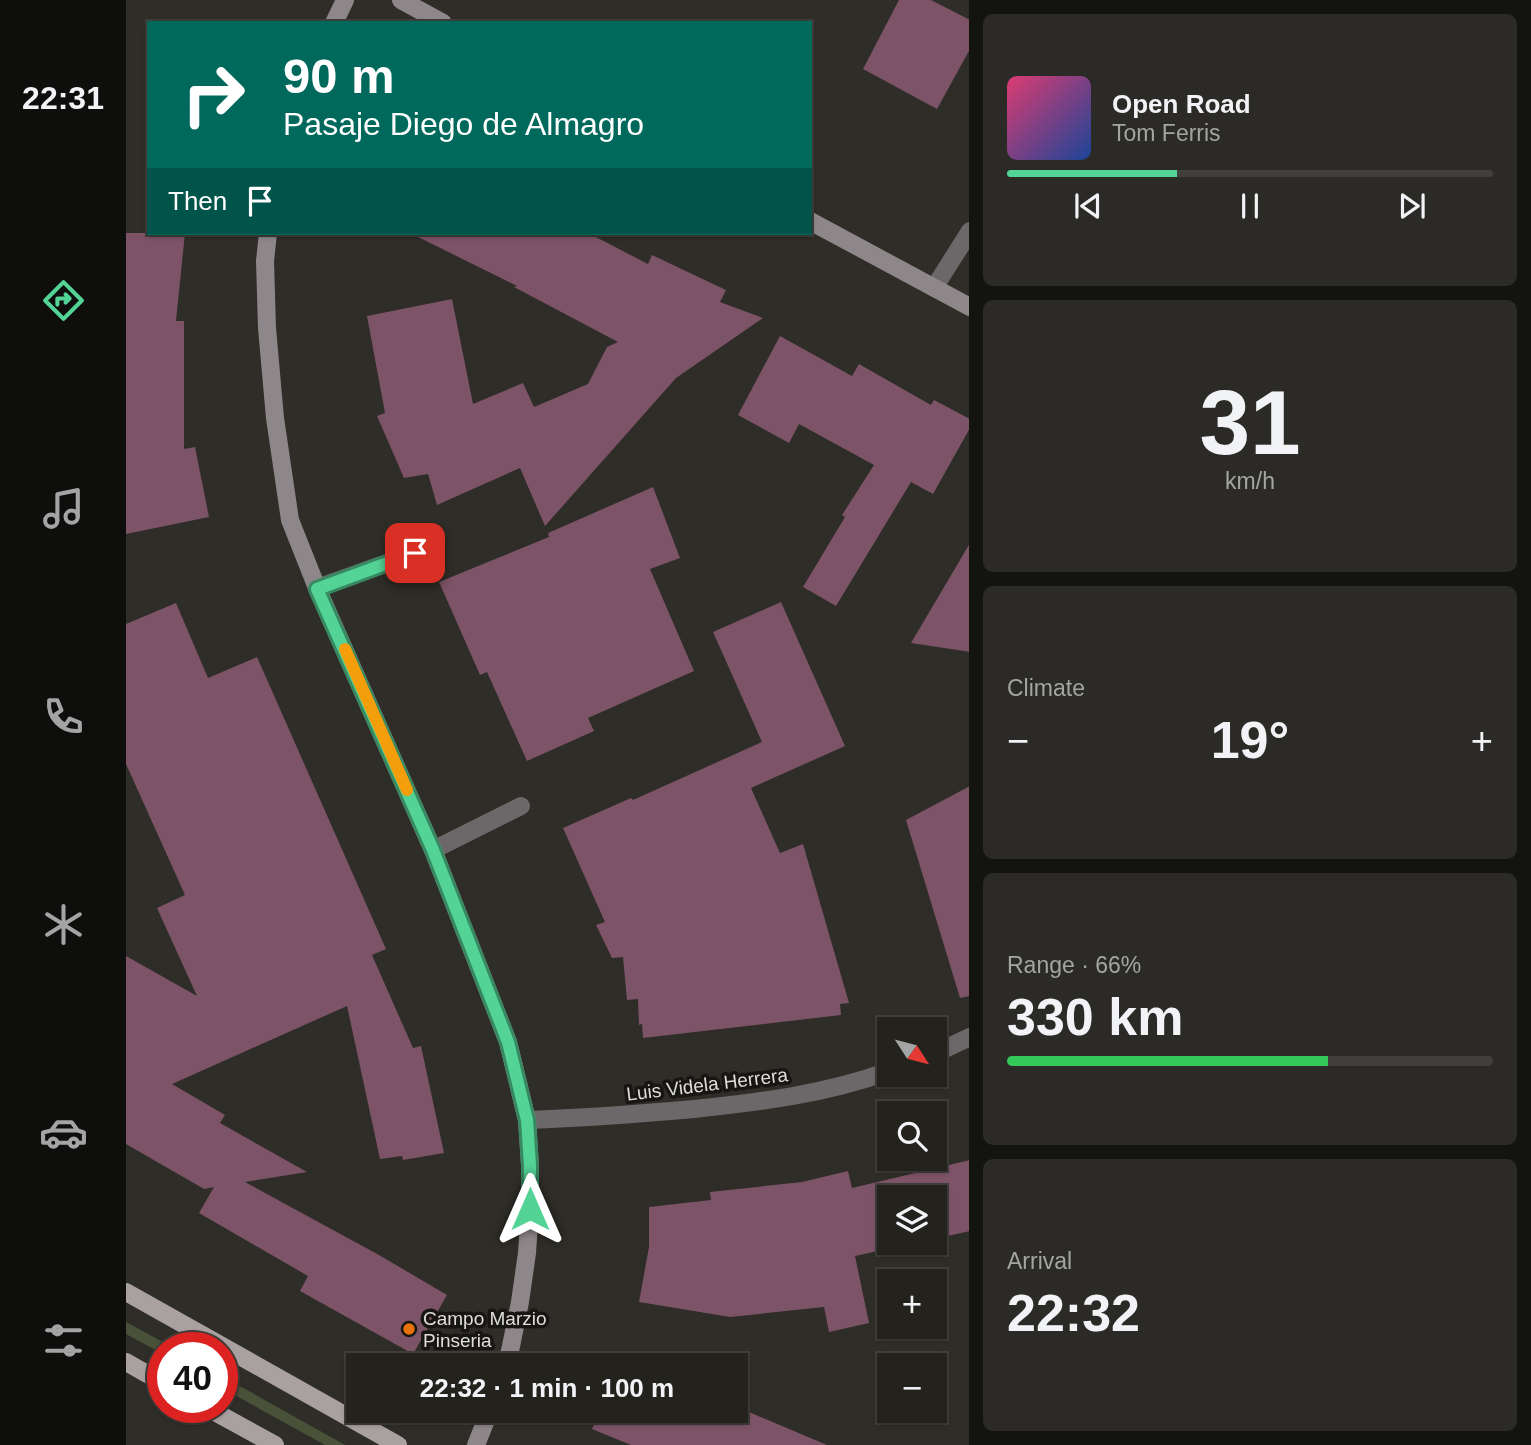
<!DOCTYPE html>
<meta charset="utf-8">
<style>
:root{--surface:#23221d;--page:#2b2a26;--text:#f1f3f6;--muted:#a3a4a4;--line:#403f3b;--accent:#54d396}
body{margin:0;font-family:Arial,sans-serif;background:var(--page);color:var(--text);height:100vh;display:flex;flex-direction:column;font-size:26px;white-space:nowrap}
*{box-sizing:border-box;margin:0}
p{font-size:23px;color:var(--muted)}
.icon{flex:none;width:38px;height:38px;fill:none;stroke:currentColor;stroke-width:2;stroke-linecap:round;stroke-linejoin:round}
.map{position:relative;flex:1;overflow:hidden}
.details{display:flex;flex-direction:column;gap:14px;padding:14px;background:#131310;width:562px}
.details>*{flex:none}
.hud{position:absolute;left:21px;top:21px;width:665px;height:214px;border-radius:0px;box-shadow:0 2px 5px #0004,0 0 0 2px var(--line);background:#00695c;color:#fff;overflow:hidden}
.needle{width:46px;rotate:126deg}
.controls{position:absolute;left:751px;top:1017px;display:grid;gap:14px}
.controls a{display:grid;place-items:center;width:70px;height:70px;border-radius:0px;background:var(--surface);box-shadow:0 2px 5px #0004,0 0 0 2px var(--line);font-size:35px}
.speed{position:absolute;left:21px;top:1332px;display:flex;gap:14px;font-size:35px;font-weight:700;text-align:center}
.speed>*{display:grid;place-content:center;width:91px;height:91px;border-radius:50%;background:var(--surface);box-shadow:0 2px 5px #0004,0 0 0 2px var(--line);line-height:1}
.speed .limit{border:10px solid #d22;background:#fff;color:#111}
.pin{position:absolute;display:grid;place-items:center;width:60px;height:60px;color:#fff;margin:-30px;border-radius:14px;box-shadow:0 4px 10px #0006}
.me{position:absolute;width:77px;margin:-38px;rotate:0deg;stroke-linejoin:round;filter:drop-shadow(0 0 5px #0008)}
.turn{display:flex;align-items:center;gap:24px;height:147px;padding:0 21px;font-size:32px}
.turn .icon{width:91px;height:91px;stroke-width:2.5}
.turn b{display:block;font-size:49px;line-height:60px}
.then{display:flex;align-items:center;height:66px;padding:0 21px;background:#0003;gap:14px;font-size:26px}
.big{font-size:52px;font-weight:700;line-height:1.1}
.details .card{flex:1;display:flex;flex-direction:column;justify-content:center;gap:10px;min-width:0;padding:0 24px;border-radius:10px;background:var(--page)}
.details .dial{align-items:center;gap:0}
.dial b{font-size:91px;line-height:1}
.song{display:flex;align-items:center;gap:21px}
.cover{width:84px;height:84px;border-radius:10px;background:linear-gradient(135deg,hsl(340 70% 55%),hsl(220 70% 35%))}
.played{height:7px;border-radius:4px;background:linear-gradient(90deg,var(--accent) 35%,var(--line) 35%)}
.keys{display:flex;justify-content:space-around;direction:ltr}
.heat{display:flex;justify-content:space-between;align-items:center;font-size:38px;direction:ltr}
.charge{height:10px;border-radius:5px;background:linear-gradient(90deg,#34c759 66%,var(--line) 0)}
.trip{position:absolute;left:220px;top:1353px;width:402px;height:70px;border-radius:0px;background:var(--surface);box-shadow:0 2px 5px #0004,0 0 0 2px var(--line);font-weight:700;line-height:70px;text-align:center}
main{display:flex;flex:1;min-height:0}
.tabs{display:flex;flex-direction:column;width:126px;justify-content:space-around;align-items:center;background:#0e0e0c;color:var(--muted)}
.tabs .icon{width:49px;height:49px}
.tabs .active{color:var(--accent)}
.tabs b{font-size:32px;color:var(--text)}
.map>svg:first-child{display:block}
.green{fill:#4a5139}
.building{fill:#7d5367}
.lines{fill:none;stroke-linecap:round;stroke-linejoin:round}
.lane{stroke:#6c6768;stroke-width:18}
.street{stroke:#6c6768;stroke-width:18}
.secondary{stroke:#8e8789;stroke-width:18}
.primary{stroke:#a9a0a2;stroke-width:18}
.route-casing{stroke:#378962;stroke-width:18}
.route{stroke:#54d396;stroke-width:12}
.slow{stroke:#f59e0b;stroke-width:12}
.food-dot{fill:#e8710a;stroke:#171613;stroke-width:2.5}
.labels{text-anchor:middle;stroke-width:7;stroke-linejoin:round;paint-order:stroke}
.street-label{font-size:19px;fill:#dfded9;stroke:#171613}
.poi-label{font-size:19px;fill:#dfded9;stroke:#171613;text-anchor:start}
</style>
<main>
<nav class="tabs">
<b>22:31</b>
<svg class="icon active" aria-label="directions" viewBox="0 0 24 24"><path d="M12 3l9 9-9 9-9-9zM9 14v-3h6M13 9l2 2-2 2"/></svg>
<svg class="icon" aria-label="music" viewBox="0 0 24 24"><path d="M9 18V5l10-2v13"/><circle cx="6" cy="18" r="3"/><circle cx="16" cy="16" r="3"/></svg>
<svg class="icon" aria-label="phone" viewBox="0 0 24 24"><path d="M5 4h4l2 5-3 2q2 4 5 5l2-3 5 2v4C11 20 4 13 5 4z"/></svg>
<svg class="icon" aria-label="climate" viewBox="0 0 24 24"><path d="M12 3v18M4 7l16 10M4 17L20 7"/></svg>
<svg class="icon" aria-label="car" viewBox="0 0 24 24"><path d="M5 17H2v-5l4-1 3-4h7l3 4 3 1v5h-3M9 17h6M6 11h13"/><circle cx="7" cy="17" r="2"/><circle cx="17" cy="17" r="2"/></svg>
<svg class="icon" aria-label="filters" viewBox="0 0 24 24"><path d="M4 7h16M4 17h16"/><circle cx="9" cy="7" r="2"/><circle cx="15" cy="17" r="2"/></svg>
</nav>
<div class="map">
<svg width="844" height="1445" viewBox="0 0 844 1445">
<rect width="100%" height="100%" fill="#2f2d27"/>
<path class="green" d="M 0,1322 L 46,1347 L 37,1348 L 37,1354 L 0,1334 Z
M 96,1376 L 219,1445 L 199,1445 L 96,1388 Z"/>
<path class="building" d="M 773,0 L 805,0 L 844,20 L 844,49 L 811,109 L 737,69 Z
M 0,233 L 59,233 L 50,321 L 58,321 L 58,449 L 69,447 L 83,517 L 0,534 Z
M 284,233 L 462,233 L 522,264 L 526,255 L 600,290 L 594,302 L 637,318 L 550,378 L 419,526 L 394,468 L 311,505 L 302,474 L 278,478 L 251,416 L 259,413 L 241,316 L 326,299 L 347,404 L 397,383 L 408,407 L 462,384 L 481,347 L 492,342 L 388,287 L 391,286 Z
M 654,336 L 726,376 L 733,364 L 805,405 L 808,400 L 844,419 L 844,428 L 807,494 L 785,482 L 710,606 L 677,587 L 719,517 L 716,515 L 748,465 L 673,424 L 663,443 L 612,415 Z
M 527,487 L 554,558 L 524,569 L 568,671 L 462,718 L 468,731 L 401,761 L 361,672 L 354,675 L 313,582 L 423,537 L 422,533 Z
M 844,543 L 844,652 L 785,643 Z
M 655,602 L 719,746 L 625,788 L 654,853 L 677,844 L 723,1003 L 714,1004 L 715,1015 L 517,1038 L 516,1024 L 513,1025 L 512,999 L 501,1000 L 497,957 L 486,958 L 470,925 L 479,922 L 437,828 L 505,798 L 507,800 L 636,742 L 587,632 Z
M 50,603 L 82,678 L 131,657 L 260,949 L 246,955 L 287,1048 L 295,1046 L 318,1153 L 277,1160 L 276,1156 L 254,1159 L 221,1006 L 46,1084 L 99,1115 L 94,1123 L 181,1172 L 119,1182 L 253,1255 L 321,1295 L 287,1354 L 174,1291 L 182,1276 L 73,1213 L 88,1187 L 78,1189 L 0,1144 L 0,956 L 71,996 L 31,908 L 59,895 L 0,764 L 0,624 Z
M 844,786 L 844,996 L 834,998 L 780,820 Z
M 844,1160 L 844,1231 L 808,1239 L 808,1197 L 763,1197 L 763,1242 L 793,1242 L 729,1256 L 743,1323 L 703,1332 L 698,1307 L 604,1317 L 513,1302 L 523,1247 L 523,1207 L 585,1200 L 584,1192 L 676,1182 L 722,1171 L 726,1188 Z
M 611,1407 L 701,1445 L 505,1445 L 466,1429 L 474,1410 L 611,1410 Z"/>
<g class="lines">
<path class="lane" d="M 191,588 L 289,553
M 307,850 L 395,806"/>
<path class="street" d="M 808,288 L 844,231
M 808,1054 L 844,1037
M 401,1120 C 457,1118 512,1114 568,1109 C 634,1102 700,1094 763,1071"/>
<path class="secondary" d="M 275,0 L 317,23
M 208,23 L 219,0
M 684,221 L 844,307
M 142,233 L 139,261 L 141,328 L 149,418 L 164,520 L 191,588 L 307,850 L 382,1042 L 401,1120 L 404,1165 L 404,1209 L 401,1253 L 394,1302 L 384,1351 L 379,1365
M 350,1445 L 364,1410"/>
<path class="primary" d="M 0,1292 L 272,1445
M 0,1362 L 37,1383
M 80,1407 L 149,1445"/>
</g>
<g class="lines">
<defs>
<path id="route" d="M 289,553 L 191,589 L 307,850 L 382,1042 L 401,1120 L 404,1165 L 404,1209"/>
</defs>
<use href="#route" class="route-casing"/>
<use href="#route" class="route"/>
<path class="slow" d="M 219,649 L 281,790"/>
</g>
<circle class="food-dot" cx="283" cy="1329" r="7"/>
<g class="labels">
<g class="street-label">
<text transform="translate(581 1084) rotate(-7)" y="7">Luis Videla Herrera</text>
</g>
<g class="poi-label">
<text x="297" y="1325">Campo Marzio<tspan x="297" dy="22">Pinseria</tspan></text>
</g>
</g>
</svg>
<div class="controls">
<a><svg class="needle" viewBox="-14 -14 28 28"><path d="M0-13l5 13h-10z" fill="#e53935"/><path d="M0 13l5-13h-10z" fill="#a3a4a4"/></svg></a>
<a><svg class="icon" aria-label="search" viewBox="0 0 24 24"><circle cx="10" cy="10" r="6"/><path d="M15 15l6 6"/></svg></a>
<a><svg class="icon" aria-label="layers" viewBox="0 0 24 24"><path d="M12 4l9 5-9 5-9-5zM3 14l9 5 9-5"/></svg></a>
<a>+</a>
<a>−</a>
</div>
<div class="speed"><div class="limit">40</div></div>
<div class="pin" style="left:289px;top:553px;background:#d93025"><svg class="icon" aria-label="arrive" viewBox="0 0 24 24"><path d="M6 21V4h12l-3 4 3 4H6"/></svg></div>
<svg class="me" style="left:404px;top:1209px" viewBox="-20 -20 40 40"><path d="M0-17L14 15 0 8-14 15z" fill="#54d396" stroke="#fff" stroke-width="4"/></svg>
<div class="trip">22:32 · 1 min · 100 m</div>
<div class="hud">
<div class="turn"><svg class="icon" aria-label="right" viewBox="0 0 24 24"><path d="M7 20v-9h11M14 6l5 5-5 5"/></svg><div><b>90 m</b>Pasaje Diego de Almagro</div></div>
<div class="then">Then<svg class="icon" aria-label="arrive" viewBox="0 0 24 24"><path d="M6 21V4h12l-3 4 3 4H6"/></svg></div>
</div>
</div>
<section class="details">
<div class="card">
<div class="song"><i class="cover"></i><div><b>Open Road</b><p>Tom Ferris</p></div></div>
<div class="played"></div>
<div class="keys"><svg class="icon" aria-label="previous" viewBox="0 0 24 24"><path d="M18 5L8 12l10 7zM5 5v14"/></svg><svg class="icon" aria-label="pause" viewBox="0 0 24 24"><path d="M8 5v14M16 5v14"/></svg><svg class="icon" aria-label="next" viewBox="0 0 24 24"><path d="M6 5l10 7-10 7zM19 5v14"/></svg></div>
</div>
<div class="card dial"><b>31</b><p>km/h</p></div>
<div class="card"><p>Climate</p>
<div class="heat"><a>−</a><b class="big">19°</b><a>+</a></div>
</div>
<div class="card"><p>Range · 66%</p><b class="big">330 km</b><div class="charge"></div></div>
<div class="card"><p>Arrival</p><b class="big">22:32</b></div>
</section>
</main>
